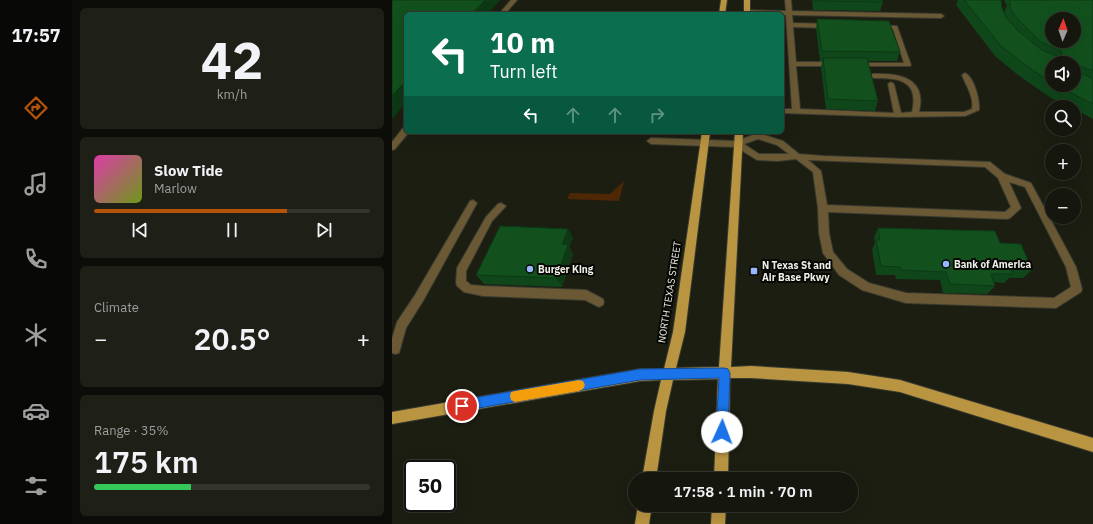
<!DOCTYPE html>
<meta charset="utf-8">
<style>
:root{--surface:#15160e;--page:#1e1f17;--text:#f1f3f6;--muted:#9d9f9e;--line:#34352e;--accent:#b45309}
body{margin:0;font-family:"IBM Plex Sans",sans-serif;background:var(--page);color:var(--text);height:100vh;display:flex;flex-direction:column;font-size:15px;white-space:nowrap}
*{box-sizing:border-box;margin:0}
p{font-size:13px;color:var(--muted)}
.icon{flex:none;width:22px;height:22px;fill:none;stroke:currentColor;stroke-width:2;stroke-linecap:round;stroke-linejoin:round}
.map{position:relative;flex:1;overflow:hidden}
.details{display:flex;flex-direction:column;gap:8px;padding:8px;background:#0c0c08;width:320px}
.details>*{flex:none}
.guide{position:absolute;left:12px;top:12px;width:380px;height:122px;border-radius:6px;box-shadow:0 4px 16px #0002,0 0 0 1px var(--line);background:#0b6e4f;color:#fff;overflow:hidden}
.needle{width:26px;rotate:2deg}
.tools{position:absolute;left:653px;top:12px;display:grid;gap:8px}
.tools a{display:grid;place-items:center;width:36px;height:36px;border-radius:50%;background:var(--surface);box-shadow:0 4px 16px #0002,0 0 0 1px var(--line);font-size:20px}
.speed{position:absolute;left:12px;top:460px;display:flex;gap:8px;font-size:20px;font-weight:700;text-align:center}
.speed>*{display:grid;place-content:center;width:52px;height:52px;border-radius:50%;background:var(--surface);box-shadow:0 4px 16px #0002,0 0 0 1px var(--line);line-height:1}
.speed .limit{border:2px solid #111;border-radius:6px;background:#fff;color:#111}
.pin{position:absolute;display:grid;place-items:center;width:34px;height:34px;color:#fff;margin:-17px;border:2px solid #fff;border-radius:50%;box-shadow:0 1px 4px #0007}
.me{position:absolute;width:44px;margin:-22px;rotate:2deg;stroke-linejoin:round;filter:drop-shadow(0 0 3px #0008)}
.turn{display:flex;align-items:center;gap:14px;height:84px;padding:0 20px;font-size:18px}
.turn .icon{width:52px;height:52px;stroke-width:2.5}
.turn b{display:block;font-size:28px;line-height:34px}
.lanes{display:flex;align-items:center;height:38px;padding:0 20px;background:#0003;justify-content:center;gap:20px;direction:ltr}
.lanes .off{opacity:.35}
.big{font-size:30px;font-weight:600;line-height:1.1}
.details .card{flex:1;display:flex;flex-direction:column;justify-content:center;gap:6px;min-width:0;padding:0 14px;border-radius:6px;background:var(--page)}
.details .dial{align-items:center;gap:0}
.dial b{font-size:52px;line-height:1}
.song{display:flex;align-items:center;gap:12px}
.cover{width:48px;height:48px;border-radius:6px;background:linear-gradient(135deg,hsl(320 70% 55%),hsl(80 70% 35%))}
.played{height:4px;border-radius:2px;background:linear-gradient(90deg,var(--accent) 70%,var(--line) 70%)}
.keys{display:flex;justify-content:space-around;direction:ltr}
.heat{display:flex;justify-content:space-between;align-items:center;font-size:22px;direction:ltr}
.charge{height:6px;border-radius:3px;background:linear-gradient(90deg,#34c759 35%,var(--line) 0)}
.trip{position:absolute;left:236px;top:472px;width:230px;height:40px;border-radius:20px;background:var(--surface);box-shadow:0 4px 16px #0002,0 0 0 1px var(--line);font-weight:600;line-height:40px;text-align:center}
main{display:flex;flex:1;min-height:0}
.dock{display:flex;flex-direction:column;width:72px;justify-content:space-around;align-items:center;background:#080906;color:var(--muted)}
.dock .icon{width:28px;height:28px}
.dock .current{color:var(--accent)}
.dock b{font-size:18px;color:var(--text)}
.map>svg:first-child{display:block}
.green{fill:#4e2705}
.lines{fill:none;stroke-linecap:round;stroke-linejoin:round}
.minor-casing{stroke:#393b30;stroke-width:2}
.major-casing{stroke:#393b30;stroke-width:2}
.minor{fill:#6a5934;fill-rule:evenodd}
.major{fill:#b99542;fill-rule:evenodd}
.wall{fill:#0f461a;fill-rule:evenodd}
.shaded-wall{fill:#0d3915}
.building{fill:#12511e;stroke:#0d3915;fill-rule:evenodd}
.route{fill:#1a73e8;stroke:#114b97}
.slow{fill:#f59e0b}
.poi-dot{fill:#99b5fd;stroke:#070704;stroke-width:1.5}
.labels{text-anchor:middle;stroke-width:4;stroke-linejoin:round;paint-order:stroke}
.poi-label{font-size:10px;font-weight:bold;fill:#eef0e8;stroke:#070704;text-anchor:start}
.street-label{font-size:10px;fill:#eef0e8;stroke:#070704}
</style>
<main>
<nav class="dock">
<b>17:57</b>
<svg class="icon current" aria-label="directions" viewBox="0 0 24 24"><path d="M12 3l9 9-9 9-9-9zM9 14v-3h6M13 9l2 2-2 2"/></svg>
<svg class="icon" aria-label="music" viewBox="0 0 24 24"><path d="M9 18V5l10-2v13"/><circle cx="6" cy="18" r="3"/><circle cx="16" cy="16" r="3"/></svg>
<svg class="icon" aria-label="phone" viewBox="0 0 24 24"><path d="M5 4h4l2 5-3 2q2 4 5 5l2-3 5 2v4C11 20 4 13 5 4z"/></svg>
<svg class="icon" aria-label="climate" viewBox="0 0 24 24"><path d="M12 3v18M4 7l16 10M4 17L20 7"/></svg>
<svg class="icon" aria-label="car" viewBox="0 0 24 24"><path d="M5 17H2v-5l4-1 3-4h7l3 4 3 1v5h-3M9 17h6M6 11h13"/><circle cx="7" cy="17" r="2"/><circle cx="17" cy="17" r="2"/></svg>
<svg class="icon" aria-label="filters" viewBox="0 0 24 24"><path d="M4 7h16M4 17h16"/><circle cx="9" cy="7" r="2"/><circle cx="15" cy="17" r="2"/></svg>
</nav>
<section class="details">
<div class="card dial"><b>42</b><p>km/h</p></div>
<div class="card">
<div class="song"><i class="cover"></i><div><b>Slow Tide</b><p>Marlow</p></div></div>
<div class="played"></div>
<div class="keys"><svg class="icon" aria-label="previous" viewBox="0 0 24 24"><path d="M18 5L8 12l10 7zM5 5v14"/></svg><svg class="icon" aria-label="pause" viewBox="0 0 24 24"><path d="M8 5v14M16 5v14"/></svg><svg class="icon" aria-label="next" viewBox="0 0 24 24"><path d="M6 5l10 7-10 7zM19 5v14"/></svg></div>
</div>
<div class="card"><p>Climate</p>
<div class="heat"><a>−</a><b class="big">20.5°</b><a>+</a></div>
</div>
<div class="card"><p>Range · 35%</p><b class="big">175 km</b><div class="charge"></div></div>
</section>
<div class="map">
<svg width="701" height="524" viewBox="0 0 701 524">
<rect width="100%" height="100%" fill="#1c1e12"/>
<path class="green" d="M 232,181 L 227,201 L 175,199 L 178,193 L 218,194 Z"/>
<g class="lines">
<defs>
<path id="minor" d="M 119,0 L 125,0 L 113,14 L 107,14 Z
M 393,0 L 399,0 L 400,11 L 549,14 L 552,16 L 549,18 L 400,15 L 401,23 L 438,24 L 441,26 L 438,28 L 401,27 L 404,62 L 442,62 L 445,64 L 442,66 L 404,66 L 408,109 L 502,113 L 496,84 L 499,82 L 502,84 L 509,113 L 520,112 C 528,78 504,78 478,78 L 475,76 C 479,73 484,74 489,74 C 515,74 534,83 527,112 L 572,112 L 580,109 C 582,96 574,86 570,75 L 573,73 C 582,77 588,100 587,110 L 573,116 L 506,117 L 390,113 L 390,109 L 400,109 L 394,15 L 355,14 L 352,12 L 355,10 L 394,11 Z
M 486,25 L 505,26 L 519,65 L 518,66 L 462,66 L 462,64 L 464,63 L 512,63 L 501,29 L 484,28 L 484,26 Z
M 11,128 L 14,128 L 14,132 L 17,132 L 3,149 L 0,150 L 0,142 Z
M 366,133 L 391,141 L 407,154 L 432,156 L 598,162 L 613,174 L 639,183 L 684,267 L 690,289 L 689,292 L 664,308 L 514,303 L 470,290 L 447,275 L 431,253 L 427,233 L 426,208 L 421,172 L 404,159 L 386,161 L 365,160 L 344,147 L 259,144 L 255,141 L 259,138 L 345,141 ZM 366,139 L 385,145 L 397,154 L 367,154 L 352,144 ZM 416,160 L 593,167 L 606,178 L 619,207 L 613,212 L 435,205 L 429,171 ZM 617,182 L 633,187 L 674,267 L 679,287 L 662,298 L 514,293 L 477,283 L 455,269 L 441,252 L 437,233 L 436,212 L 615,219 L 618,218 L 629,208 Z
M 81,200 L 85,203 L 31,301 L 14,328 L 7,353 L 3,354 L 0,353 L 0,339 L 5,322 L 23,295 L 78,201 Z
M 109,203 L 114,206 L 100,221 L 74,271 L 74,281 L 79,285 L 91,286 L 194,290 L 211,299 L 212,302 L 211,305 L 207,307 L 193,300 L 91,296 L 72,292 L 65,286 L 64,283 L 65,268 L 94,217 L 106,204 Z"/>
<path id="major" d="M 329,0 L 335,0 L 333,14 L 327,14 Z
M 352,0 L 358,0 L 358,14 L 352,14 Z
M 310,132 L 318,132 L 293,332 L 284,368 L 327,367 L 343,132 L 351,132 L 339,367 L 359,366 L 456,372 L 508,380 L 701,438 L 701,452 L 508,392 L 456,384 L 359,378 L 338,378 L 336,479 L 322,479 L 326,379 L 281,380 L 274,411 L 264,479 L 250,479 L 262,411 L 269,380 L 248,381 L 0,424 L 0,412 L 248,369 L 272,369 L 281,332 Z
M 246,505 L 260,505 L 257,524 L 243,524 Z
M 320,505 L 334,505 L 333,524 L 319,524 Z"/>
</defs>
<use href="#minor" class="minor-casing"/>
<use href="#major" class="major-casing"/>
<use href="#minor" class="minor"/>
<use href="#major" class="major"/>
</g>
<path class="wall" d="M 420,0 L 490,0 L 491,2 L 488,11 L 421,10 Z
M 566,0 L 609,0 L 610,8 L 613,15 L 613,9 L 615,6 L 612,0 L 701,0 L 701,119 L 682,109 L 682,107 L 678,107 L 659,98 L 626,75 L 603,56 L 564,5 ZM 660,63 L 682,85 L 660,85 Z
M 425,19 L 508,52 L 505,61 L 476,61 L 486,101 L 483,111 L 434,109 L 429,68 L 430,61 L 428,61 L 424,29 Z
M 486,228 L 608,243 L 640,270 L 631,278 L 617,278 L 612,283 L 602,282 L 603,286 L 595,294 L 551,293 L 548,280 L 504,279 L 503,275 L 484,275 L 480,249 L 483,243 L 482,237 Z
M 176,229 L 181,238 L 177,247 L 181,254 L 170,287 L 92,284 L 84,275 Z"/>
<path class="shaded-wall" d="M 93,0 L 108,0 L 96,14 L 80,14 Z
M 14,82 L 14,103 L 0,119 L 0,96 L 10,85 Z
M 176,229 L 181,238 L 177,247 L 181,254 L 170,287 L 164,278 L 170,244 Z"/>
<path class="building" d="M 0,0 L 93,0 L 80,14 L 14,14 L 14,82 L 10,85 L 0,96 Z
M 422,0 L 490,0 L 491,2 L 422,1 Z
M 572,0 L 609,0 L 610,8 L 614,17 L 626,31 L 650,50 L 667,57 L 670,54 L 669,51 L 649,42 L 624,17 L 618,8 L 618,0 L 701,0 L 701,71 L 688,66 L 689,73 L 701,79 L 701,104 L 663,85 L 682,85 L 682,63 L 660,63 L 660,83 L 632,64 L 609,46 ZM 660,19 L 682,19 L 682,41 L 660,41 Z
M 425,19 L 497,21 L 508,52 L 430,51 Z
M 431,58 L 475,58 L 486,101 L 436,99 Z
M 108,226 L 176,229 L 170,244 L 176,245 L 164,278 L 84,275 Z
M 486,228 L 603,231 L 608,243 L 629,244 L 640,270 L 619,269 L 621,274 L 599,274 L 603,286 L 558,284 L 554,272 L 508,270 L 508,267 L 489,266 L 484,240 L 488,240 Z"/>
<path class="route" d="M 332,368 L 336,369 L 338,373 L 336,432 L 334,436 L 330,438 L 326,436 L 324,432 L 327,378 L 248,380 L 70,411 L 65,410 L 64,406 L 65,402 L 70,400 L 248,369 Z"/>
<path class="slow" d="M 187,380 L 191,381 L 193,385 L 191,389 L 187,391 L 123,402 L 119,400 L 118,396 L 119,392 L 123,391 Z"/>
<g class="poi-dot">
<circle cx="554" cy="264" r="4"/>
<circle cx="138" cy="269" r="4"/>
<rect x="358" y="267" width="8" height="8" rx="2"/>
</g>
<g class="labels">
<g class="poi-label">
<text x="562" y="268">Bank of America</text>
<text x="370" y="269">N Texas St and<tspan x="370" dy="12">Air Base Pkwy</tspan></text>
<text x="146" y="273">Burger King</text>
</g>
<g class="street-label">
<text transform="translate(277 292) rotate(-81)" y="4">NORTH TEXAS STREET</text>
</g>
</g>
</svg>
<div class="tools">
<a><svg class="needle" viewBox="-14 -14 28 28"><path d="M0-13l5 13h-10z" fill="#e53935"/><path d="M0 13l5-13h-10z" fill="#9d9f9e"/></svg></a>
<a><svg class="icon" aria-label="sound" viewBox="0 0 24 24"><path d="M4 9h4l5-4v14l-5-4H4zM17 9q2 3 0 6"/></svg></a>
<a><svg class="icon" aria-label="search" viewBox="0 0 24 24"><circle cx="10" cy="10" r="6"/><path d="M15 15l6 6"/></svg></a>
<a>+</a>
<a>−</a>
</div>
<div class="speed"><div class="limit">50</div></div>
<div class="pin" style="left:70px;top:406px;background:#d93025"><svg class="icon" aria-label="arrive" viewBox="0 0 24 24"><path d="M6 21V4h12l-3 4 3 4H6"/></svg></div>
<svg class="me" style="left:330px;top:432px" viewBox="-20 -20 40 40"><circle r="19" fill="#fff"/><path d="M0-13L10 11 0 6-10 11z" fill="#1a73e8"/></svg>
<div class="trip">17:58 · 1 min · 70 m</div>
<div class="guide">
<div class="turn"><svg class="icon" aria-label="left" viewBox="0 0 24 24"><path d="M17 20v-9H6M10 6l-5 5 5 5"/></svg><div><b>10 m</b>Turn left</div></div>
<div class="lanes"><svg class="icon" aria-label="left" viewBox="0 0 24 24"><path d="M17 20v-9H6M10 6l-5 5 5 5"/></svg><svg class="icon off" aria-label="ahead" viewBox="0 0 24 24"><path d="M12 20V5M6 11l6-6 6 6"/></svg><svg class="icon off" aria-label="ahead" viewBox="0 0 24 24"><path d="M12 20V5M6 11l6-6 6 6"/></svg><svg class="icon off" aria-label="right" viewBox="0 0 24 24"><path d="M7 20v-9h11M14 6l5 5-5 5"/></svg></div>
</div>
</div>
</main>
